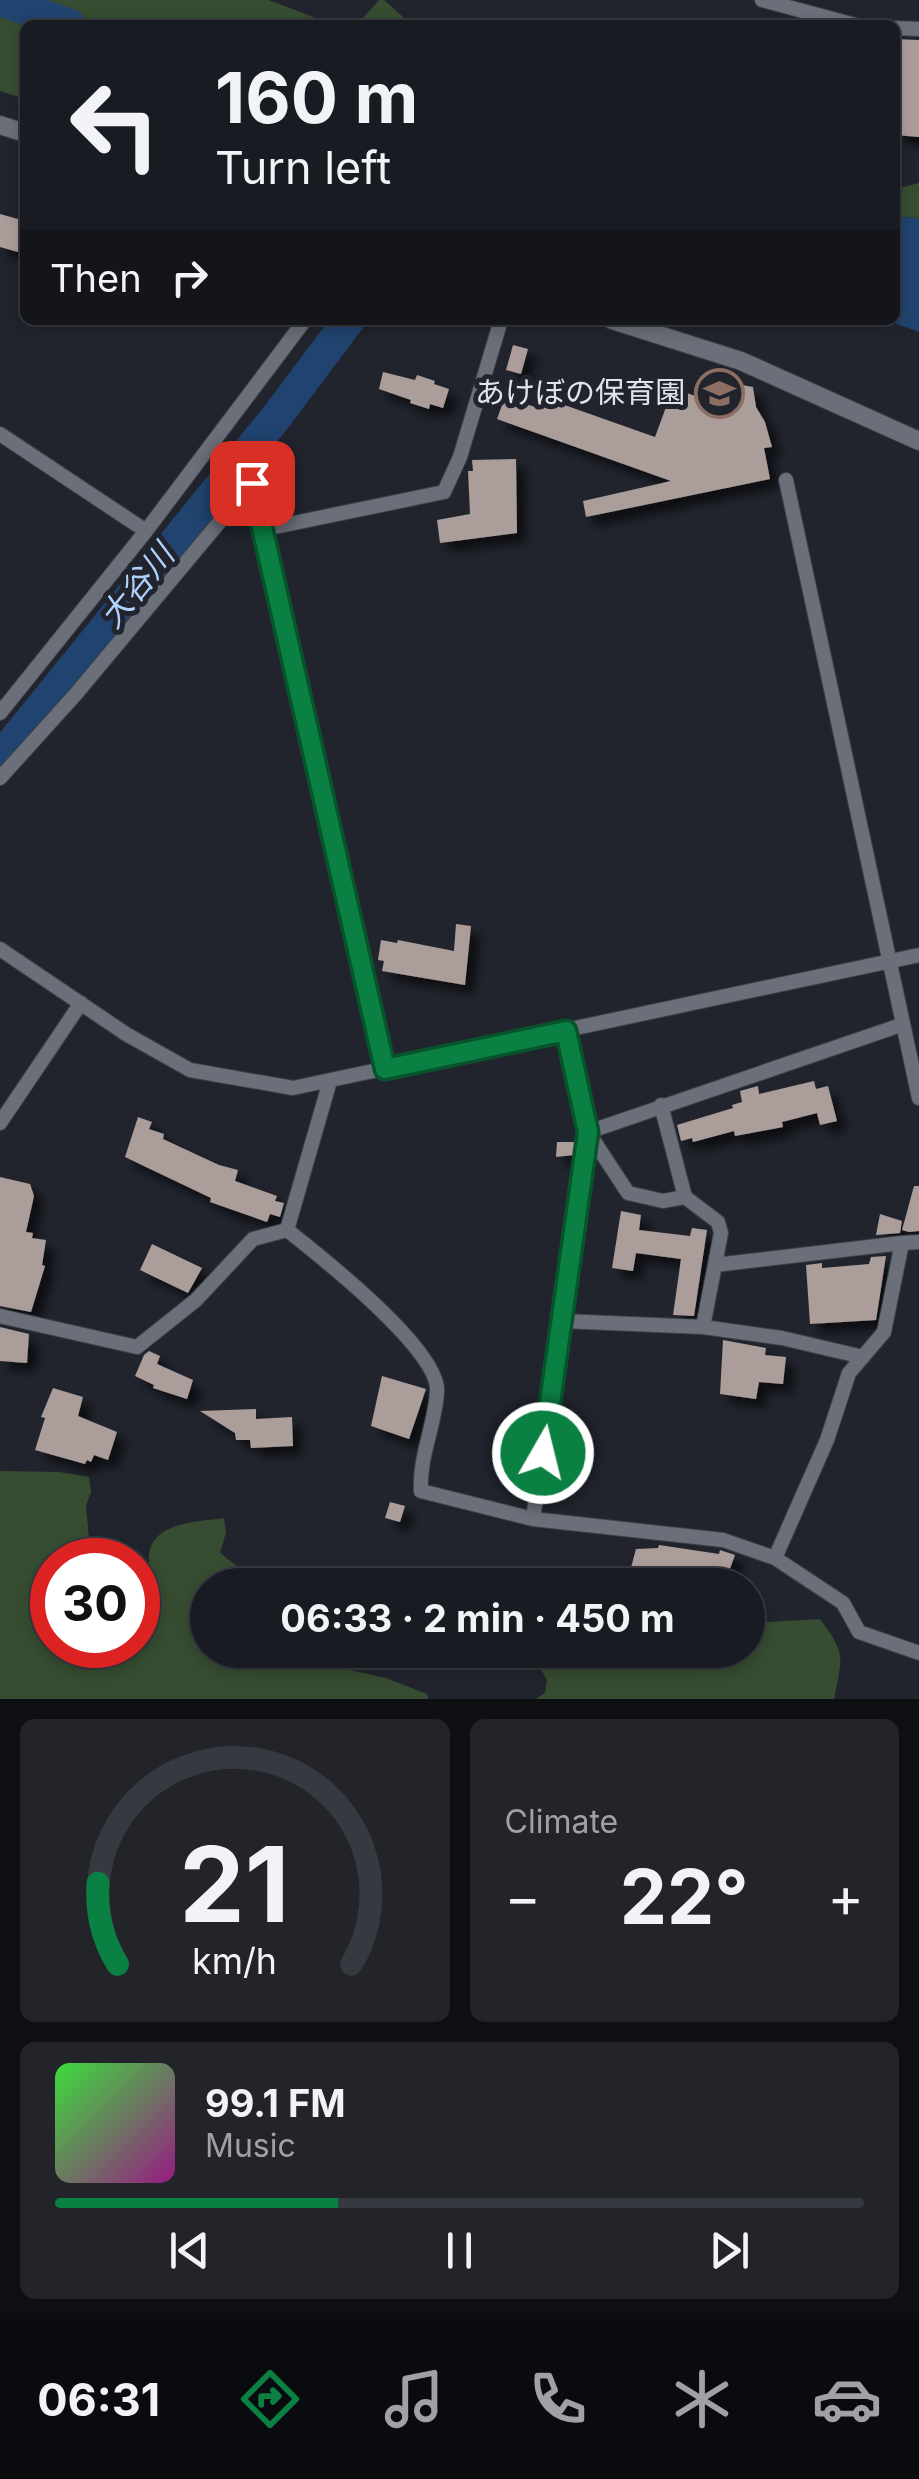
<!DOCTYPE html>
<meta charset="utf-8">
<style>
:root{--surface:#191b22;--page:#22242a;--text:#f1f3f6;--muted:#9fa1a5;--line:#373940;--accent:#0b8043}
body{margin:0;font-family:Inter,"Noto Sans JP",sans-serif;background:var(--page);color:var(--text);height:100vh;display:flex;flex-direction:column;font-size:38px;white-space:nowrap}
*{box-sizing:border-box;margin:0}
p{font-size:32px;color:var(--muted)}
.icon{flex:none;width:55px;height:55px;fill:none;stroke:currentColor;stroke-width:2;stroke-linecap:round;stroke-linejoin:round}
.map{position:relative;height:1699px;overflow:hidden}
.details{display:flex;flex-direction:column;gap:20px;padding:20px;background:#0e0f13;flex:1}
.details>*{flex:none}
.banner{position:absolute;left:20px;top:20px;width:880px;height:305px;border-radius:15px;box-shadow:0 5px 15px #0003,0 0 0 2px var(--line);background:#191b22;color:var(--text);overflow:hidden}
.speed{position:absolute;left:30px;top:1538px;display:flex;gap:20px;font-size:50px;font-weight:700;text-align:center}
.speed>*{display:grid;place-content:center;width:130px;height:130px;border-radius:50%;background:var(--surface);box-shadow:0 5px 15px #0003,0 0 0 2px var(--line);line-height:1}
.speed .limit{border:15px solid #d22;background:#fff;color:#111}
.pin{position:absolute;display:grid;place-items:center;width:85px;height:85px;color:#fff;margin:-42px;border-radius:20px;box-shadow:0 5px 15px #0006}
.me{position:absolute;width:110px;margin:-55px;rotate:8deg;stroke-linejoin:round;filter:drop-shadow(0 0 8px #0008)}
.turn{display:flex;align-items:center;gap:35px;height:210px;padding:0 30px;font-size:45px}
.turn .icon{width:130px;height:130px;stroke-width:2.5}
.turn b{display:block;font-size:70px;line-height:85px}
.then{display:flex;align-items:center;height:95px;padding:0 30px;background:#0003;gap:20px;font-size:38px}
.big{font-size:75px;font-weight:700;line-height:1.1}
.details .card{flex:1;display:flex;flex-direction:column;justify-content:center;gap:15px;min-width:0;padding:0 35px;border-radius:15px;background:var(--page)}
.details .dial{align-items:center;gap:0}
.dial svg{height:260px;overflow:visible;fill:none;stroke:var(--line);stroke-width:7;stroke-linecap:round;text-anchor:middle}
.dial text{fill:var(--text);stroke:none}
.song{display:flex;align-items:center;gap:30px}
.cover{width:120px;height:120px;border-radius:15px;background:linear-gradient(135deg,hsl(120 70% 55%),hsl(310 70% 35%))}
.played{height:10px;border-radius:5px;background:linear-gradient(90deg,var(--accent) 35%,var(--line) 35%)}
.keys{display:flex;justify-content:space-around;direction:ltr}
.heat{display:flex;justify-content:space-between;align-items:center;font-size:55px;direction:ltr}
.details .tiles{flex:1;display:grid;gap:20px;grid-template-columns:1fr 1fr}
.card:last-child{grid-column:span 2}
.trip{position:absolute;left:190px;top:1568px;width:575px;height:100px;border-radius:50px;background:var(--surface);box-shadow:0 5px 15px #0003,0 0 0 2px var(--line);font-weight:700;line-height:100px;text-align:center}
.tab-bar{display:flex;height:160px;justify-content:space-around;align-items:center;background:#0a0b0e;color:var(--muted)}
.tab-bar .icon{width:70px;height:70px}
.tab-bar .on{color:var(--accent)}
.tab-bar b{font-size:45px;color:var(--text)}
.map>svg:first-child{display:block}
.green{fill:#364d31}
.water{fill:#20436f}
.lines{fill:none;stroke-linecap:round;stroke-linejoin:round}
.river{stroke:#20436f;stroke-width:32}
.building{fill:#ab9d9a;filter:url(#shadow)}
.minor-casing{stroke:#3d4148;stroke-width:16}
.tertiary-casing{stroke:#3d4148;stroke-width:20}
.minor{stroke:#6a6f79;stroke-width:14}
.tertiary{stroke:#6a6f79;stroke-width:18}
.route-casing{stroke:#07532c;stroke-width:25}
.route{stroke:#0b8043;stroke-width:18}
.labels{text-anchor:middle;stroke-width:10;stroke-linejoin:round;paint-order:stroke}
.poi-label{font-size:30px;fill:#e0e3e9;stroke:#21242d;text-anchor:end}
.water-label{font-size:32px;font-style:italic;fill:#b0d1fc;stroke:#21242d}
</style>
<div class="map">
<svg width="919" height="1699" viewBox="0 0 919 1699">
<defs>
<filter id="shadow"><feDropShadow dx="9" dy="9" stdDeviation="5" flood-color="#0009"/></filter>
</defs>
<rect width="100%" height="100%" fill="#21242d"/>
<path class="green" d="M 0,0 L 269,0 L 334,25 L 25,25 L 25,99 L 0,91 Z
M 379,0 L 384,0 L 412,25 L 357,25 Z
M 919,183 L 919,218 L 895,217 L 895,189 Z
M 0,1471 L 59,1472 L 89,1477 L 91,1492 L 86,1506 L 91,1560 L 52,1560 L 52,1645 L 89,1645 L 90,1652 L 105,1645 L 138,1645 L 138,1597 L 151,1587 C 151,1577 148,1564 149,1554 C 154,1521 199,1522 224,1518 L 226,1533 L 220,1553 L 261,1585 L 208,1585 L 208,1650 L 311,1650 L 319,1663 L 386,1678 L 427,1694 L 428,1699 L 0,1699 Z
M 820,1619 C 847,1655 842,1657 834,1699 L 536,1699 L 545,1693 L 547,1680 L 536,1661 L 534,1650 L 748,1650 L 748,1623 Z"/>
<path class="water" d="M 895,217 L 919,218 L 919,332 L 886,320 L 895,320 Z"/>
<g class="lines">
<path class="river" d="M 1,0 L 70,25
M 0,758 L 277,416 L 349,320"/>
</g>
<path class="building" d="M 895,39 L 919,40 L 919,137 L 895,135 Z
M 0,214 L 25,221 L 25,254 L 0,247 Z
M 513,345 L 528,349 L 521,374 L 506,370 Z
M 383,372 L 415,380 L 417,375 L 435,381 L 434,384 L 449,389 L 443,408 L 430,404 L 429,409 L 410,403 L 411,400 L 379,389 Z
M 708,372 L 731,383 L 753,387 L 756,407 L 765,422 L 772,447 L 764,448 L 770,479 L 586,517 L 583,501 L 671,481 L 497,419 L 505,397 L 535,407 L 539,396 L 655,437 L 673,388 L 698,397 Z
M 516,459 L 517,533 L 440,543 L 437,520 L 470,514 L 468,471 L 473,471 L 472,460 Z
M 456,924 L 471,926 L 465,985 L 382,971 L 384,961 L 378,960 L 381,940 L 397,943 L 398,940 L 454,951 Z
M 814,1081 L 816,1089 L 828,1086 L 837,1121 L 820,1125 L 817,1113 L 782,1122 L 783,1127 L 735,1136 L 734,1131 L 693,1142 L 692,1138 L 681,1141 L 677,1125 L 733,1108 L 732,1105 L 742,1102 L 740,1091 L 758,1086 L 759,1094 Z
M 138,1117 L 152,1122 L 149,1129 L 164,1134 L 163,1139 L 219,1165 L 238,1170 L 235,1181 L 277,1196 L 275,1201 L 284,1203 L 280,1217 L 270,1214 L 267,1222 L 210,1202 L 211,1198 L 125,1157 Z
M 557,1142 L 576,1142 L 574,1155 L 556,1157 Z
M 0,1177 L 30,1184 L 34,1196 L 26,1232 L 33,1233 L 32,1238 L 46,1240 L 42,1265 L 45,1266 L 31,1312 L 0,1306 Z
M 914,1186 L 919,1186 L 919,1231 L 909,1232 L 902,1230 Z
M 621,1211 L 641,1215 L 639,1230 L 690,1236 L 692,1228 L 707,1230 L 694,1316 L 673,1315 L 681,1259 L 636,1253 L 633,1271 L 612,1268 Z
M 880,1214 L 902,1221 L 900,1233 L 876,1235 Z
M 152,1244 L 202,1268 L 188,1293 L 140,1270 Z
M 886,1256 L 876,1320 L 810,1324 L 806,1265 L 822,1263 L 822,1268 L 869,1264 L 871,1257 Z
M 0,1327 L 29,1334 L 27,1363 L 0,1361 Z
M 723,1340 L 766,1348 L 765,1355 L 786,1357 L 783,1384 L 759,1382 L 756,1399 L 720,1394 Z
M 149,1351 L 160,1356 L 157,1364 L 193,1380 L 187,1399 L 153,1388 L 154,1385 L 135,1376 L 144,1355 Z
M 382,1376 L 426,1389 L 409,1439 L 371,1426 Z
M 53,1388 L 83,1397 L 78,1416 L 117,1432 L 108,1460 L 94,1455 L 91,1462 L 87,1460 L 85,1464 L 35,1450 L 45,1418 L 41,1417 Z
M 256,1409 L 256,1419 L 292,1417 L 293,1446 L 251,1448 L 250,1440 L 236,1440 L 235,1433 L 200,1411 Z
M 390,1502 L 405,1506 L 400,1522 L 385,1518 Z
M 659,1545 L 719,1554 L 720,1550 L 735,1555 L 724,1585 L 682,1585 L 683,1578 L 629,1575 L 636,1549 L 658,1548 Z"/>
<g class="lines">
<defs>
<path id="minor" d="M 762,0 L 855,25
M 895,28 L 919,29
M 0,434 L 146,531 L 0,713
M 786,480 L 919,1098
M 146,531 L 305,320
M 0,778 L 75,695 L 252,483 L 265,529
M 0,949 L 126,1034 L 190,1070 L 293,1088 L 919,955
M 385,1069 L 265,529 L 444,492 L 460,457 L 501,320
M 661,1105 L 685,1197 L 718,1222 L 721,1233 L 703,1327
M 0,1123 L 81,1003
M 685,1197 L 663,1201 L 628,1193 L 588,1132 L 901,1025
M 287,1230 C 320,1256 441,1351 437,1392 C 435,1426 419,1456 421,1491 L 533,1519 L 723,1540 L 775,1558 L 843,1603 L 859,1632 L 919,1653
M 287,1230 L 330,1081
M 715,1265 L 902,1243
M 0,1316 L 137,1347 L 196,1300 L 253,1239 L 287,1230
M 562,1321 L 703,1327 L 782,1338 L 863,1357
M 533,1519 L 588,1132 L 566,1031
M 775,1558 L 827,1440 L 849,1373 L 884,1332 L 902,1243 L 919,1242"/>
<path id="tertiary" d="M 0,125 L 25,133
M 612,320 L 741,361 L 919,441"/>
</defs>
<use href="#minor" class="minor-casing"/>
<use href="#tertiary" class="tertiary-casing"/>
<use href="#minor" class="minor"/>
<use href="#tertiary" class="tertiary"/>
</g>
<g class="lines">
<defs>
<path id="route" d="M 252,483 L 385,1069 L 566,1031 L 588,1132 L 543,1453"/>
</defs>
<use href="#route" class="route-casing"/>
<use href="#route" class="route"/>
</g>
<defs>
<symbol id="school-ring" viewBox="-11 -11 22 22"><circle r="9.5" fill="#21242d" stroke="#8d6e63" stroke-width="1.5"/><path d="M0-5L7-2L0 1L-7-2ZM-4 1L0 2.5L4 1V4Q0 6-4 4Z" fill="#8d6e63"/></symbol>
</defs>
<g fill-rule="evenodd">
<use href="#school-ring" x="692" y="366" width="55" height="55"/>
</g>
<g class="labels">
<g class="poi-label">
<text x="685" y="403">あけぼの保育園</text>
</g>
<g class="water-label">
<text transform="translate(137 586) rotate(-51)" y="11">大谷川</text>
</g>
</g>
</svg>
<div class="speed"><div class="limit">30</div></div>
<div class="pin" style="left:252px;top:483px;background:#d93025"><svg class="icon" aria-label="arrive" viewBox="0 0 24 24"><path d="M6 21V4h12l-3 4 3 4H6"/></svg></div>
<svg class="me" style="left:543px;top:1453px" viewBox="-20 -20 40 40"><circle r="17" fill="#0b8043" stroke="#fff" stroke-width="3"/><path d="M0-11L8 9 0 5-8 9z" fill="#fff"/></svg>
<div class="trip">06:33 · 2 min · 450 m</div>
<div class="banner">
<div class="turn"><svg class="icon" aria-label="left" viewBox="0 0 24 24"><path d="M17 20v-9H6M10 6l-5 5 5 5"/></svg><div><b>160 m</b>Turn left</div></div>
<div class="then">Then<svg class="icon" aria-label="right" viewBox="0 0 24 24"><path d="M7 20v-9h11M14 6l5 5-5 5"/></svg></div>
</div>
</div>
<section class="details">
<div class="tiles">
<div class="card dial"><svg viewBox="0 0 100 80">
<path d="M14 69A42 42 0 1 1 86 69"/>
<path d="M14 69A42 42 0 0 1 8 44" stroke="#0b8043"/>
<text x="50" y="56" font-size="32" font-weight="700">21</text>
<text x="50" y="72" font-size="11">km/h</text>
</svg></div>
<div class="card"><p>Climate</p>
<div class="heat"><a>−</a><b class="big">22°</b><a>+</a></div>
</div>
<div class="card">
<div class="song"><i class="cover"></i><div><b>99.1 FM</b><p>Music</p></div></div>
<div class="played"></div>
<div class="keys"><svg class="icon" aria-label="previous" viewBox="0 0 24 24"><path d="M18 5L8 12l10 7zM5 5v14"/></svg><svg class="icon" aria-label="pause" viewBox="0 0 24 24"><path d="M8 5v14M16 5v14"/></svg><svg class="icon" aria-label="next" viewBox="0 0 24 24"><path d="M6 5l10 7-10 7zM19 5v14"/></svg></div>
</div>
</div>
</section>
<nav class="tab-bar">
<b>06:31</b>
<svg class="icon on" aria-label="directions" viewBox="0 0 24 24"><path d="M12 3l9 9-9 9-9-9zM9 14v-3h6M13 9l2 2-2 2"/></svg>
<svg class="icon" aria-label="music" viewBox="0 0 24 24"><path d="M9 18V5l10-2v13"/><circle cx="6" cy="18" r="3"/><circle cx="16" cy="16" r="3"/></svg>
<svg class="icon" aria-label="phone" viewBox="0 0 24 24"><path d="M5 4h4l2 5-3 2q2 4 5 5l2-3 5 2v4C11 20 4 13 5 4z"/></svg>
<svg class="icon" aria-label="climate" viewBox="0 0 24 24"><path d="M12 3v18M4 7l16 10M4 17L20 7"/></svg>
<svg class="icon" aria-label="car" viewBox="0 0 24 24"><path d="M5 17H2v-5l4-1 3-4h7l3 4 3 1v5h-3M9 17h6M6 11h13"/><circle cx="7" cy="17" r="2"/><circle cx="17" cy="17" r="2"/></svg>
</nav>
